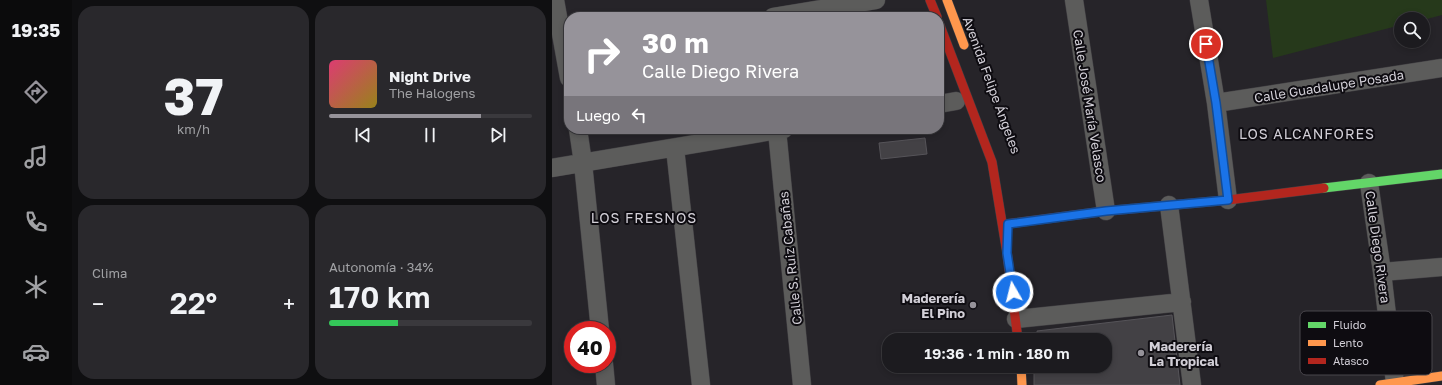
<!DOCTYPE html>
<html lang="es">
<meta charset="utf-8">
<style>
:root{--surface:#1c1b1f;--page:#29282c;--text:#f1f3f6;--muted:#a0a1a4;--line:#3a393d;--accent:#96939a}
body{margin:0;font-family:"Golos Text",sans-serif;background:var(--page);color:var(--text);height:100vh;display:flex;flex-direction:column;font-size:15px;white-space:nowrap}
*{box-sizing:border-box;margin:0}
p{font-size:13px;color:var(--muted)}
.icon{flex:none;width:22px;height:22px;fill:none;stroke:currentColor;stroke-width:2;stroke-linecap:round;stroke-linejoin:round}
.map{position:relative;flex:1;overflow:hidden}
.side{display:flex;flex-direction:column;gap:6px;padding:6px;background:#0f0f11;width:480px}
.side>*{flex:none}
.guide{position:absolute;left:12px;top:12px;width:380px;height:122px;border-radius:16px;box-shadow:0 2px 6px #0003,0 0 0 1px var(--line);background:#96939a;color:#fff;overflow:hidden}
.controls{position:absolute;left:842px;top:12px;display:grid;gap:8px}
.controls a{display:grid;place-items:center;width:36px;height:36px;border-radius:50%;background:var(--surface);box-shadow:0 2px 6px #0003,0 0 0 1px var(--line);font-size:20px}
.speed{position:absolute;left:12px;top:321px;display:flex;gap:8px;font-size:20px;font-weight:700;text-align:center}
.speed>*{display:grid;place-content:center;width:52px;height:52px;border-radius:50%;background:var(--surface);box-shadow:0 2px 6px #0003,0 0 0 1px var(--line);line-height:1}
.speed .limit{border:6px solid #d22;background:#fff;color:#111}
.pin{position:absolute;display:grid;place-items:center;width:34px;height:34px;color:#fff;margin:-17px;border:2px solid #fff;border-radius:50%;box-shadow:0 1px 4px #0007}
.me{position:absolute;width:44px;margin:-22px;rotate:352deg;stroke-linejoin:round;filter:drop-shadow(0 0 3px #0008)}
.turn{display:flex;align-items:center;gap:14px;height:84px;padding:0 12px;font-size:18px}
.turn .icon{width:52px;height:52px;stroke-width:2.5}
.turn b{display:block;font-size:28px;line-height:34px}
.then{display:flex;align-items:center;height:38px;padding:0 12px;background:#0003;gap:8px;font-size:15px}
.big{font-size:30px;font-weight:600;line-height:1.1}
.side .card{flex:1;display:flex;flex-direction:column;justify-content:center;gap:6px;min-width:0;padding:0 14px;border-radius:16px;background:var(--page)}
.side .dial{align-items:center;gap:0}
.dial b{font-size:52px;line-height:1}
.song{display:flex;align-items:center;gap:12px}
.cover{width:48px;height:48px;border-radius:6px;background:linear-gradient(135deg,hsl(340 70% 55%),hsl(50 70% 35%))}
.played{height:4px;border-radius:2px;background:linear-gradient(90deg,var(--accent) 75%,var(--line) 75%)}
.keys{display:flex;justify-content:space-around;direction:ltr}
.heat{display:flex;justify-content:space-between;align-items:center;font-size:22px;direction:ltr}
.charge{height:6px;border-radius:3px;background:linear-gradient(90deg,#34c759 34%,var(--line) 0)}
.side .tiles{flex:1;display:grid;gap:6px;grid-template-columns:repeat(2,1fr)}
.trip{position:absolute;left:330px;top:333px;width:230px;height:40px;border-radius:16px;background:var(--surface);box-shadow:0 2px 6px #0003,0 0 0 1px var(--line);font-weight:600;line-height:40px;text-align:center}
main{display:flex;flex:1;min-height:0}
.dock{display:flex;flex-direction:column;width:72px;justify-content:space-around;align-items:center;background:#0b0b0c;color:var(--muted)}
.dock .icon{width:28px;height:28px}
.dock .current{color:var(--accent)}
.dock b{font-size:18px;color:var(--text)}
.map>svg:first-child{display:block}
.green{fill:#26391b}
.building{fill:#434145;stroke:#565459}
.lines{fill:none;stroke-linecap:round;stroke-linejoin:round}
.street-casing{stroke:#424044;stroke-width:19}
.fast-casing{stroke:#424044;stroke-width:10}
.slow-casing{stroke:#424044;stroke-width:10}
.jam-casing{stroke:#424044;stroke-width:10}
.street{stroke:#5c5c5b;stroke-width:18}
.fast{stroke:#63d668;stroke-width:9}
.slow{stroke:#ff974d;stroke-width:9}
.jam{stroke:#b3261e;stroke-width:9}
.route-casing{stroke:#114b97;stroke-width:10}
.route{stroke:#1a73e8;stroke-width:7}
.poi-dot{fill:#96939a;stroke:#0e0c11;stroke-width:1.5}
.labels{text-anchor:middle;stroke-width:4;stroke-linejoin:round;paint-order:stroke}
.street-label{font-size:13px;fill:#d2cfd7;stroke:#0e0c11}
.poi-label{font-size:13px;font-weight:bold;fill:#d2cfd7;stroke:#0e0c11;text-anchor:end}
.neighbourhood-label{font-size:14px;letter-spacing:1px;fill:#d2cfd7;stroke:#0e0c11}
.key{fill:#0e0c11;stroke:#49464c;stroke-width:1}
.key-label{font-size:11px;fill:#d2cfd7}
</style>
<main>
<nav class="dock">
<b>19:35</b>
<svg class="icon current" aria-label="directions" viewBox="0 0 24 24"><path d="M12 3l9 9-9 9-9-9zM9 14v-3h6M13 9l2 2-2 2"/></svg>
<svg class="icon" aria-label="music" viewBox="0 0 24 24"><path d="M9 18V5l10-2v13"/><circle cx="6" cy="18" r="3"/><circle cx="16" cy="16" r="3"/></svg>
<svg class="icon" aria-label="phone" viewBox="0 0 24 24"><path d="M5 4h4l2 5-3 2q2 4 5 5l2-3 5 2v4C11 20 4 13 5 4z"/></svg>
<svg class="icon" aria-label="climate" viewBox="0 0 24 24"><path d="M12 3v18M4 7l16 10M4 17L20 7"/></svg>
<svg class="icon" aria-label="car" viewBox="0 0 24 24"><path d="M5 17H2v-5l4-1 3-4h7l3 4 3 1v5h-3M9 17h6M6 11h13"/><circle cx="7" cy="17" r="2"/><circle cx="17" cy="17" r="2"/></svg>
</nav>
<section class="side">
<div class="tiles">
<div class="card dial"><b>37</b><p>km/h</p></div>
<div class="card">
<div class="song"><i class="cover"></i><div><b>Night Drive</b><p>The Halogens</p></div></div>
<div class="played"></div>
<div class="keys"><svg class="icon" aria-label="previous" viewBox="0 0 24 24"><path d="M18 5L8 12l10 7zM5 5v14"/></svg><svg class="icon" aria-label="pause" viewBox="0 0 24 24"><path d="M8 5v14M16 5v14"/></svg><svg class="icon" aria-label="next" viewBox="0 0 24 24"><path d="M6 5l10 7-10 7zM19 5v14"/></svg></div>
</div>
<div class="card"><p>Clima</p>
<div class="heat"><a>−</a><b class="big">22°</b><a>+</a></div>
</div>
<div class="card"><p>Autonomía · 34%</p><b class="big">170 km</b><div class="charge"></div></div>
</div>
</section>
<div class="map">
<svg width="890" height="385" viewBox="0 0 890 385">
<rect width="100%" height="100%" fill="#262429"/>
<path class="green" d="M 714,0 L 890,0 L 890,15 L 871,20 L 849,19 L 849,25 L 721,58 Z"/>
<path class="building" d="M 373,138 L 375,154 L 329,159 L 327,143 Z
M 620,315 L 628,385 L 482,385 L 482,366 L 553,366 L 553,340 L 486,340 L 485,331 Z"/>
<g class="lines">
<defs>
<path id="street" d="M 3,0 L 17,78
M 522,0 L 554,211
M 647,0 L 664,103 L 676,200
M 221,17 L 324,0
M 664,103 L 890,68
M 387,104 L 404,101
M 26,129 L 31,163 L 48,330
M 225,130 L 250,385
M 123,148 L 149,385
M 0,168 L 232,129
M 817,183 L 830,272 L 843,383
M 617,205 L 640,385
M 830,272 L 890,267
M 464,319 L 630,302
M 52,364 L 54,385"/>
<path id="fast" d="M 772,188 L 890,174"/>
<path id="slow" d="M 395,0 L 412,45
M 469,366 L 470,385
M 828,385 L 890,376"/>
<path id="jam" d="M 378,0 L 385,17
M 387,23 L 440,162 L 455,253 L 466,340
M 455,224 L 554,211 L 676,200 L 772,188"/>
</defs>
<use href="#street" class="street-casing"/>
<use href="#fast" class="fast-casing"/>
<use href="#slow" class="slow-casing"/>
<use href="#jam" class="jam-casing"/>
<use href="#street" class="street"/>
<use href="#fast" class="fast"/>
<use href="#slow" class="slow"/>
<use href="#jam" class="jam"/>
</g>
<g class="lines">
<defs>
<path id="route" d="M 461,292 L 455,253 L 456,224 L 554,211 L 676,200 L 664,103 L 654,44"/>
</defs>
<use href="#route" class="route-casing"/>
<use href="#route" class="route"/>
</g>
<g class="poi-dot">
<circle cx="421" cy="305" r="4"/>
<circle cx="589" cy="353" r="4"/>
</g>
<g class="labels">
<g class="street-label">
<text transform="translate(440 85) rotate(70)" y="5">Avenida Felipe Ángeles</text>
<text transform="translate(777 86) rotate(-9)" y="5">Calle Guadalupe Posada</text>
<text transform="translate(538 106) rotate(81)" y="5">Calle José María Velasco</text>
<text transform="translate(826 247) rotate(82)" y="5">Calle Diego Rivera</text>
<text transform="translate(238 258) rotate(-96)" y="5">Calle S. Ruiz Cabañas</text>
</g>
<g class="poi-label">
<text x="413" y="303">Maderería<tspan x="413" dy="15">El Pino</tspan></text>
<text x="597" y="351" text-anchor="start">Maderería<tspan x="597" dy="15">La Tropical</tspan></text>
</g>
<g class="neighbourhood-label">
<text x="755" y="139">LOS ALCANFORES</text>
<text x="92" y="223">LOS FRESNOS</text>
</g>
</g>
<rect x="748" y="311" width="132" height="64" rx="6" class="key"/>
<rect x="756" y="322" width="18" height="6" fill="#63d668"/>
<rect x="756" y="340" width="18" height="6" fill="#ff974d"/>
<rect x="756" y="358" width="18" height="6" fill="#b3261e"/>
<g class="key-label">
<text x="781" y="329">Fluido</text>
<text x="781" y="347">Lento</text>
<text x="781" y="365">Atasco</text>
</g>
</svg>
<div class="controls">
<a><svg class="icon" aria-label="search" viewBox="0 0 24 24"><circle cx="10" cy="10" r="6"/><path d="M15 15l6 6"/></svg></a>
</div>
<div class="speed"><div class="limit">40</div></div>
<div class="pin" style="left:654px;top:44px;background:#d93025"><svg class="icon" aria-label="arrive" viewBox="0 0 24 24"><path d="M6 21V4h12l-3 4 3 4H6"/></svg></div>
<svg class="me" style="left:461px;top:292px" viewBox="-20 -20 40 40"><circle r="17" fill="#1a73e8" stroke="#fff" stroke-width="3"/><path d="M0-11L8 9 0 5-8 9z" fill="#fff"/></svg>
<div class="trip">19:36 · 1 min · 180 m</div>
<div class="guide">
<div class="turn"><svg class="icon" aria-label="right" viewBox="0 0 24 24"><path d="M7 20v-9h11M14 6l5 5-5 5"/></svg><div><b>30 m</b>Calle Diego Rivera</div></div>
<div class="then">Luego<svg class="icon" aria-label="left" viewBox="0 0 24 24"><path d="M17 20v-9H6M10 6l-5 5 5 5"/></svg></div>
</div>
</div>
</main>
